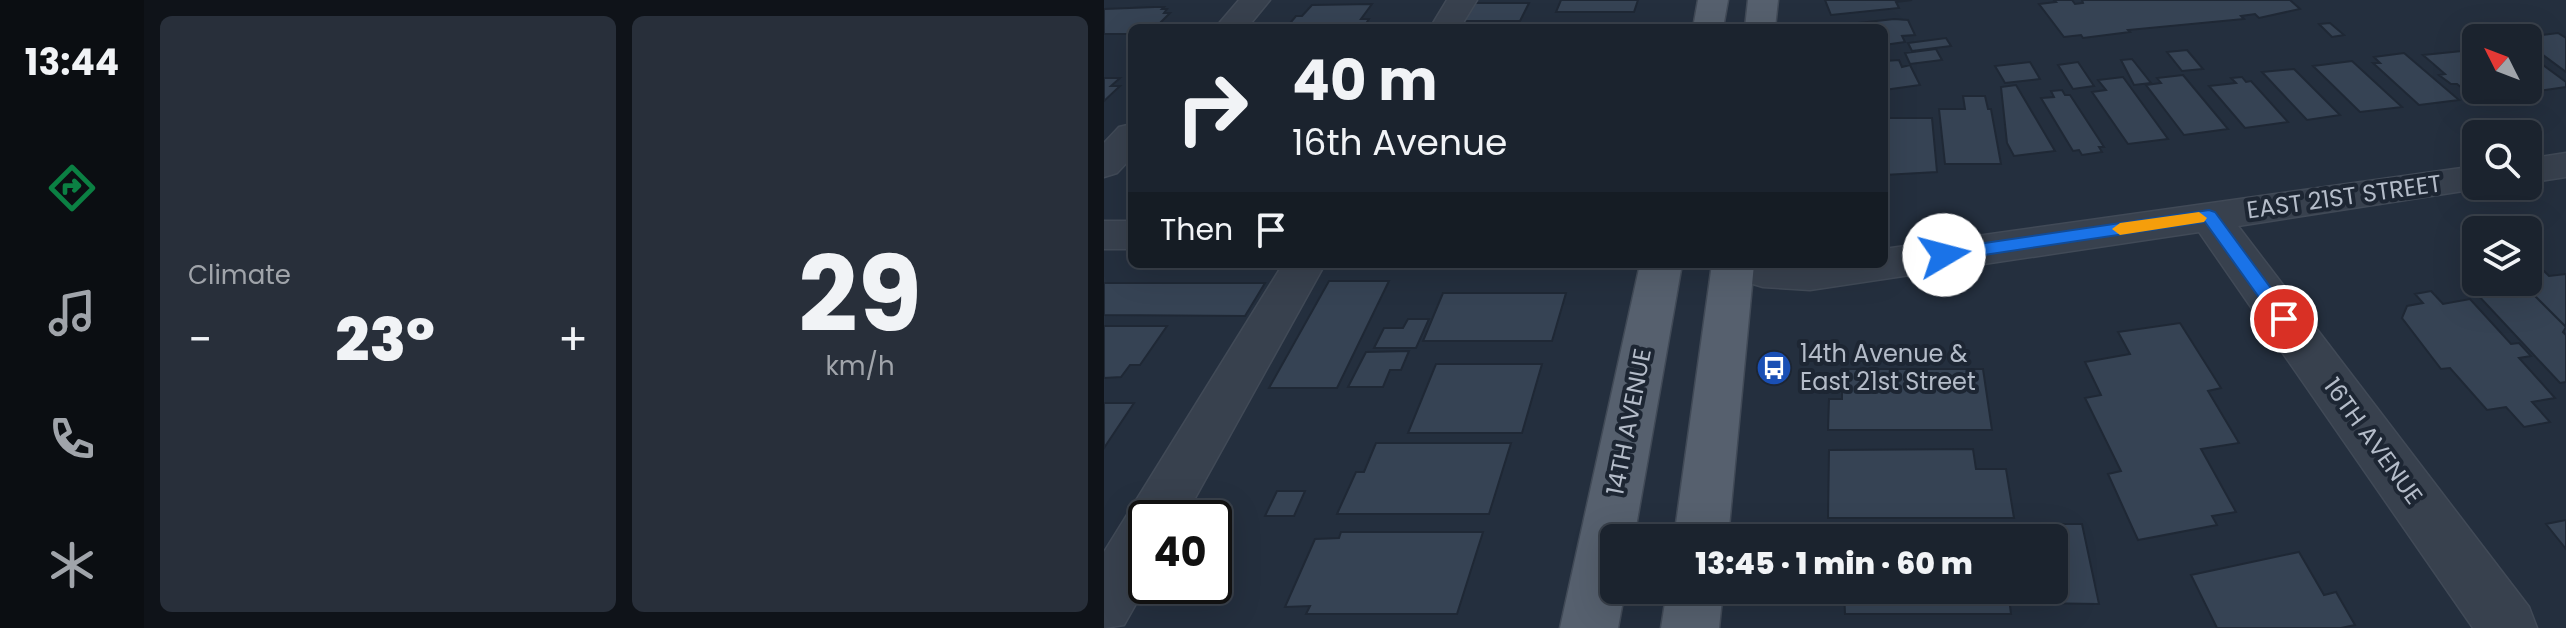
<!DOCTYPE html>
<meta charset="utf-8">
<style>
:root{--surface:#1b232e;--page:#282f3a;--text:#f1f3f6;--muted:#a0a4aa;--line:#39404a;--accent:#0b8043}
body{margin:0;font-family:Poppins,sans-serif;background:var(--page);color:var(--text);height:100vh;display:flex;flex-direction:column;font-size:30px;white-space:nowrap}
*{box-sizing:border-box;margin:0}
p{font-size:26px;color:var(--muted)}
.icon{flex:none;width:44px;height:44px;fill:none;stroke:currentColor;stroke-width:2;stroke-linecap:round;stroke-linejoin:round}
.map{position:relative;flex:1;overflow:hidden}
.panel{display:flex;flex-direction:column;gap:16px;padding:16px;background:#0f1319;width:960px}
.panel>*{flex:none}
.banner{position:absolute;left:24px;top:24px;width:760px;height:244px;border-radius:12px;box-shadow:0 8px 32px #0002,0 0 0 2px var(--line);background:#1b232e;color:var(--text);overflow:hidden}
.needle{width:52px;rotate:312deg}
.tools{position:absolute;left:1358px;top:24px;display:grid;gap:16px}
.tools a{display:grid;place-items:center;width:80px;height:80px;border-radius:12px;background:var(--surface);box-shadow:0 8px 32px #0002,0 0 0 2px var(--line);font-size:40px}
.speed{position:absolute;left:24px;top:500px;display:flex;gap:16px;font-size:40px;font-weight:700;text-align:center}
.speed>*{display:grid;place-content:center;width:104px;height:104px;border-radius:50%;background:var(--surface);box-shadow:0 8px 32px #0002,0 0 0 2px var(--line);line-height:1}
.speed .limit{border:4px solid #111;border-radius:12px;background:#fff;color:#111}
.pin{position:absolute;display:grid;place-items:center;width:68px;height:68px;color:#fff;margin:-34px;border:4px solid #fff;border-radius:50%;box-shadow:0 2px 8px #0007}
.me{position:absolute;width:88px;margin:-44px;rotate:82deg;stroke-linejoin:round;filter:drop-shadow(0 0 6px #0008)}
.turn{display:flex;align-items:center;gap:28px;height:168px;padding:0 32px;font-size:36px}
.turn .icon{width:104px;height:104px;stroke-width:2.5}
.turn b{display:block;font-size:56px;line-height:68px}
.then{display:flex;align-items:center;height:76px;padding:0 32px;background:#0003;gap:16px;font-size:30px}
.big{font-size:60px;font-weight:800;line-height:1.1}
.panel .widget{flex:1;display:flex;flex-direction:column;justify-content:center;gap:12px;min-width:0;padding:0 28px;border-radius:12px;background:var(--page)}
.panel .dial{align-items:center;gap:0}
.dial b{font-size:104px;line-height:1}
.heat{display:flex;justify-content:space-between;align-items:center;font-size:44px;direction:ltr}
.panel .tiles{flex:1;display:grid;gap:16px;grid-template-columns:repeat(2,1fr)}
.trip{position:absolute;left:496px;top:524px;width:468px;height:80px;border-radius:12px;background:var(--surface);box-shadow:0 8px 32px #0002,0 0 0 2px var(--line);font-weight:800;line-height:80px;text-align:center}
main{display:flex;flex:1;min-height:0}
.menu{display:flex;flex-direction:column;width:144px;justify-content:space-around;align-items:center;background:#0b0e12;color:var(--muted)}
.menu .icon{width:56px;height:56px}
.menu .current{color:var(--accent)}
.menu b{font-size:36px;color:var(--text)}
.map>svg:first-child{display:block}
.building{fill:#364354;stroke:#1f2835;stroke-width:2}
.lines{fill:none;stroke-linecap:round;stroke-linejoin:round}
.minor-casing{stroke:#414a57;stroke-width:3}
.major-casing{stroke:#414a57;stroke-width:3}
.minor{fill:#38414e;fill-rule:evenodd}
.major{fill:#56606e;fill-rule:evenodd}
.route{fill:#1a73e8;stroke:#114b97;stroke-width:2}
.slow{fill:#f59e0b}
.labels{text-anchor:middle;stroke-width:8;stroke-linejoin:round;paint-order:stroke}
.street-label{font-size:24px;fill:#b4bcc9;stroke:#1d2633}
.poi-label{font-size:24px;fill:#b4bcc9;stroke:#1d2633;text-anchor:start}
</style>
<main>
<nav class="menu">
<b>13:44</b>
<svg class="icon current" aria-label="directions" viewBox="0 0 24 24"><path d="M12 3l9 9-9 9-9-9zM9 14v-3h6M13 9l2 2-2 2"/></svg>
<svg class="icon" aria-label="music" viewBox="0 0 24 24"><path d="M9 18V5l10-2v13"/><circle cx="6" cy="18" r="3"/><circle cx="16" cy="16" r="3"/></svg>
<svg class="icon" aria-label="phone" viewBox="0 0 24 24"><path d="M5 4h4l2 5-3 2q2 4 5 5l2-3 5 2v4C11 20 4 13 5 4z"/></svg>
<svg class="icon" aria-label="climate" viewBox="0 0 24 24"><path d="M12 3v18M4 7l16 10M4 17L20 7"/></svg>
</nav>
<section class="panel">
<div class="tiles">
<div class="widget"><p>Climate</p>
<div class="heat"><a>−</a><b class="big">23°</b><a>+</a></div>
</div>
<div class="widget dial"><b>29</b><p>km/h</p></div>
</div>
</section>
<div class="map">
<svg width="1462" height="628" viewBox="0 0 1462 628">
<rect width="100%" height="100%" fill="#242f3e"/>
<path class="building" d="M 457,0 L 534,0 L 530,12 L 452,12 Z
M 721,0 L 808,0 L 792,2 L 795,8 L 727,15 Z
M 950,0 L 968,0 L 971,4 L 979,3 L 978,0 L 1186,0 L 1196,9 L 1155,18 L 1151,14 L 1137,16 L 1140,19 L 1024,30 L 1026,32 L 979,38 L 977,35 L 960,37 L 935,4 L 952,2 Z
M 370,3 L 425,3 L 416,21 L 359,21 Z
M 268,4 L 257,19 L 265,19 L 259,28 L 182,28 L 192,16 L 198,16 L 208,5 Z
M 51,7 L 60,7 L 58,9 L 63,9 L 60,13 L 66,13 L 51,28 L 28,28 L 28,34 L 0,34 L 0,9 Z
M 790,19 L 804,20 L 811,35 L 798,36 L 801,42 L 780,45 L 780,28 L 719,27 Z
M 385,21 L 416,21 L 412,28 L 381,28 Z
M 1226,23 L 1240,35 L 1228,37 L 1215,24 Z
M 1454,33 L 1462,38 L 1462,72 L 1424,44 L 1424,38 L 1414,38 Z
M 842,38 L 847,46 L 808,51 L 804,43 Z
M 832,49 L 838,60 L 806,64 L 801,53 Z
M 1083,50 L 1099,69 L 1078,71 L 1063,52 Z
M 1358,51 L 1372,62 L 1372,90 L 1408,90 L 1411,93 L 1370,98 L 1353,84 L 1347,84 L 1335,75 L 1341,74 L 1319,55 Z
M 1300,53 L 1355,100 L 1315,105 L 1269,63 L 1276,63 L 1270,57 Z
M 1424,54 L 1462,82 L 1462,87 L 1428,92 L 1424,88 Z
M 1028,59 L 1047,83 L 1030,85 L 1017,60 Z
M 795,60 L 798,67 L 806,65 L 816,85 L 780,90 L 780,61 Z
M 1248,61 L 1298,107 L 1256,112 L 1209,66 Z
M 926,62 L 936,79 L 901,83 L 891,66 Z
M 974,62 L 990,86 L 969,89 L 954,65 Z
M 1190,69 L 1236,115 L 1203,120 L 1158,72 Z
M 1079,75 L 1124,129 L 1080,135 L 1042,85 L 1057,83 L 1053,78 Z
M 1019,77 L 1064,139 L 1024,144 L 988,92 L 1002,90 L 994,80 Z
M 1138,77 L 1142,82 L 1147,81 L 1184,122 L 1141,128 L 1105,86 L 1132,83 L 1127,78 Z
M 0,78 L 16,78 L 7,86 L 16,86 L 0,101 Z
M 912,85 L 951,151 L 910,156 L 903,143 L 897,87 Z
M 958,90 L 961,95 L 966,95 L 1000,147 L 995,147 L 998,152 L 978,155 L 975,150 L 969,151 L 937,98 L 950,97 L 947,91 Z
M 859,96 L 881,96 L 884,109 L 887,109 L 897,164 L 841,164 L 835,109 L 861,109 Z
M 780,118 L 828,118 L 833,172 L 780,175 Z
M 1440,271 L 1445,276 L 1462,274 L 1462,327 L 1417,282 L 1424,282 L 1424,274 Z
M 225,281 L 285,281 L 233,388 L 165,388 Z
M 0,283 L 161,283 L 141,316 L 0,315 Z
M 1419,284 L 1462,327 L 1459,332 L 1462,335 L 1462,382 L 1456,383 L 1371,292 Z
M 1327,291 L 1339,304 L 1366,299 L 1407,344 L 1415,343 L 1427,356 L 1415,358 L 1451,398 L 1428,402 L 1446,422 L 1420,427 L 1402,407 L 1383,410 L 1346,368 L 1337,369 L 1298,318 L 1303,306 L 1319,303 L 1311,294 Z
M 339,293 L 462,293 L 448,341 L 319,341 Z
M 304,319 L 325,319 L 312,348 L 270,348 L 280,328 L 299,328 Z
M 1076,323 L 1117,388 L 1104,391 L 1135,443 L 1097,449 L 1132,512 L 1108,516 L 1113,525 L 1034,540 L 1004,474 L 1017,471 L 981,398 L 997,395 L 981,362 L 1026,354 L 1014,332 Z
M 0,326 L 63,326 L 36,365 L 26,365 L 17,377 L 0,378 Z
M 305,351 L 297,370 L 286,370 L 279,387 L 244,387 L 262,352 Z
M 332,364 L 438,364 L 418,433 L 304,433 Z
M 738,369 L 879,369 L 888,430 L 724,430 L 725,399 L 738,399 Z
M 0,403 L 30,403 L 0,448 Z
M 272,443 L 407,443 L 385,514 L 233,514 L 252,472 L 260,472 Z
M 869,449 L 872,469 L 902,469 L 910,518 L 724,518 L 725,450 Z
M 173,491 L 201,491 L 190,516 L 161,516 Z
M 1462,520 L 1462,549 L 1442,524 Z
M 908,524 L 978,524 L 995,604 L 919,603 L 917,590 L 950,590 L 950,538 L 910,538 Z
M 237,532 L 379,532 L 353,614 L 202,614 L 206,606 L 181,607 L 211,539 L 235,538 Z
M 723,536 L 858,537 L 858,538 L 723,538 Z
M 1195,552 L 1220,595 L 1232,592 L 1251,625 L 1237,628 L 1113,628 L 1087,575 Z
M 740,590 L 904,590 L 907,614 L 741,614 Z"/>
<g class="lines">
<defs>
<path id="minor" d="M 135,0 L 166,0 L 143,28 L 111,28 Z
M 343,0 L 373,0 L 356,28 L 326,28 Z
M 28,124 L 28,157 L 13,173 L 0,177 L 0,143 L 15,127 Z
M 1462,153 L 1462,177 L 1424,183 L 1424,159 Z
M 1372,166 L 1372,186 L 1385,187 L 1134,226 L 1425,607 L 1433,628 L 1369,628 L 1095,232 L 706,290 L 659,287 L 619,275 L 613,264 L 780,264 L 780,249 Z
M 0,221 L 28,221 L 28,249 L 0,249 Z
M 179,264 L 221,264 L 80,518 L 42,518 L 42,586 L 20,625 L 0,628 L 0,552 Z"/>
<path id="major" d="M 594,0 L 624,0 L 619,28 L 589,28 Z
M 644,0 L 674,0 L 671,28 L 641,28 Z
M 536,264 L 578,264 L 530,538 L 510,538 L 510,590 L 521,590 L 514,628 L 456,628 Z
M 608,264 L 650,264 L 624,538 L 570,538 Z
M 563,590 L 619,590 L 615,628 L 557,628 Z"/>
</defs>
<use href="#minor" class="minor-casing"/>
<use href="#major" class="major-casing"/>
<use href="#minor" class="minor"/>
<use href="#major" class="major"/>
</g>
<path class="route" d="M 1105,210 L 1111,212 L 1186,314 L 1189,319 L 1186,324 L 1174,324 L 1101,222 L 840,261 L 831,255 L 840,249 Z"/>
<path class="slow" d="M 1095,212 L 1103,218 L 1100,222 L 1016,235 L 1008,229 L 1016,223 Z"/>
<defs>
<symbol id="bus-disc" viewBox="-11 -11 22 22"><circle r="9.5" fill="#1a4fb4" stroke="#1d2633"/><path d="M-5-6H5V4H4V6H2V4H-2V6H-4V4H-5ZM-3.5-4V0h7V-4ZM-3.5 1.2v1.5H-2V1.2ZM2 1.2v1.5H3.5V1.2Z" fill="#fff"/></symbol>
</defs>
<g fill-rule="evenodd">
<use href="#bus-disc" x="650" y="348" width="40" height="40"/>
</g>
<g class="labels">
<g class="street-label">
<text transform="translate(1240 197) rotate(-8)" y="8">EAST 21ST STREET</text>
<text transform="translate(525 422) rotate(-79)" y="8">14TH AVENUE</text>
<text transform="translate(1269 441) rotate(54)" y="8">16TH AVENUE</text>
</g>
<g class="poi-label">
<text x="696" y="362">14th Avenue &amp;<tspan x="696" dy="28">East 21st Street</tspan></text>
</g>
</g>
</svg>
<div class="tools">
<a><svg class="needle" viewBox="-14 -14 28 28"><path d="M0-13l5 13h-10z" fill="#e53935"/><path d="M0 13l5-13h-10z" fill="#a0a4aa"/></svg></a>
<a><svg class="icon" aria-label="search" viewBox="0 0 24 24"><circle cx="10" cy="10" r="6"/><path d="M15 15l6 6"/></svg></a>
<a><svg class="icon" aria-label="layers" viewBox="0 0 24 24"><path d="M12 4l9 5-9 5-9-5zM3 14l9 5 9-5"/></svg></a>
</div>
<div class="speed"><div class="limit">40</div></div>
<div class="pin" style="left:1180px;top:319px;background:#d93025"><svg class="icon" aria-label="arrive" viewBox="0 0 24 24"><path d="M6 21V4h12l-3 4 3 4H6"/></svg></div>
<svg class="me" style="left:840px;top:255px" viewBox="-20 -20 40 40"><circle r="19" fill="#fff"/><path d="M0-13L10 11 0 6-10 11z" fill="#1a73e8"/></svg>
<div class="trip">13:45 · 1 min · 60 m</div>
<div class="banner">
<div class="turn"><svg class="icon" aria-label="right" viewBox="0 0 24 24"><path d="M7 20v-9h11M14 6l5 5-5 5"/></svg><div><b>40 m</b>16th Avenue</div></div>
<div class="then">Then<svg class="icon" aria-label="arrive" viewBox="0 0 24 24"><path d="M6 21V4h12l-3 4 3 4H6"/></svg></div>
</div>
</div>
</main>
